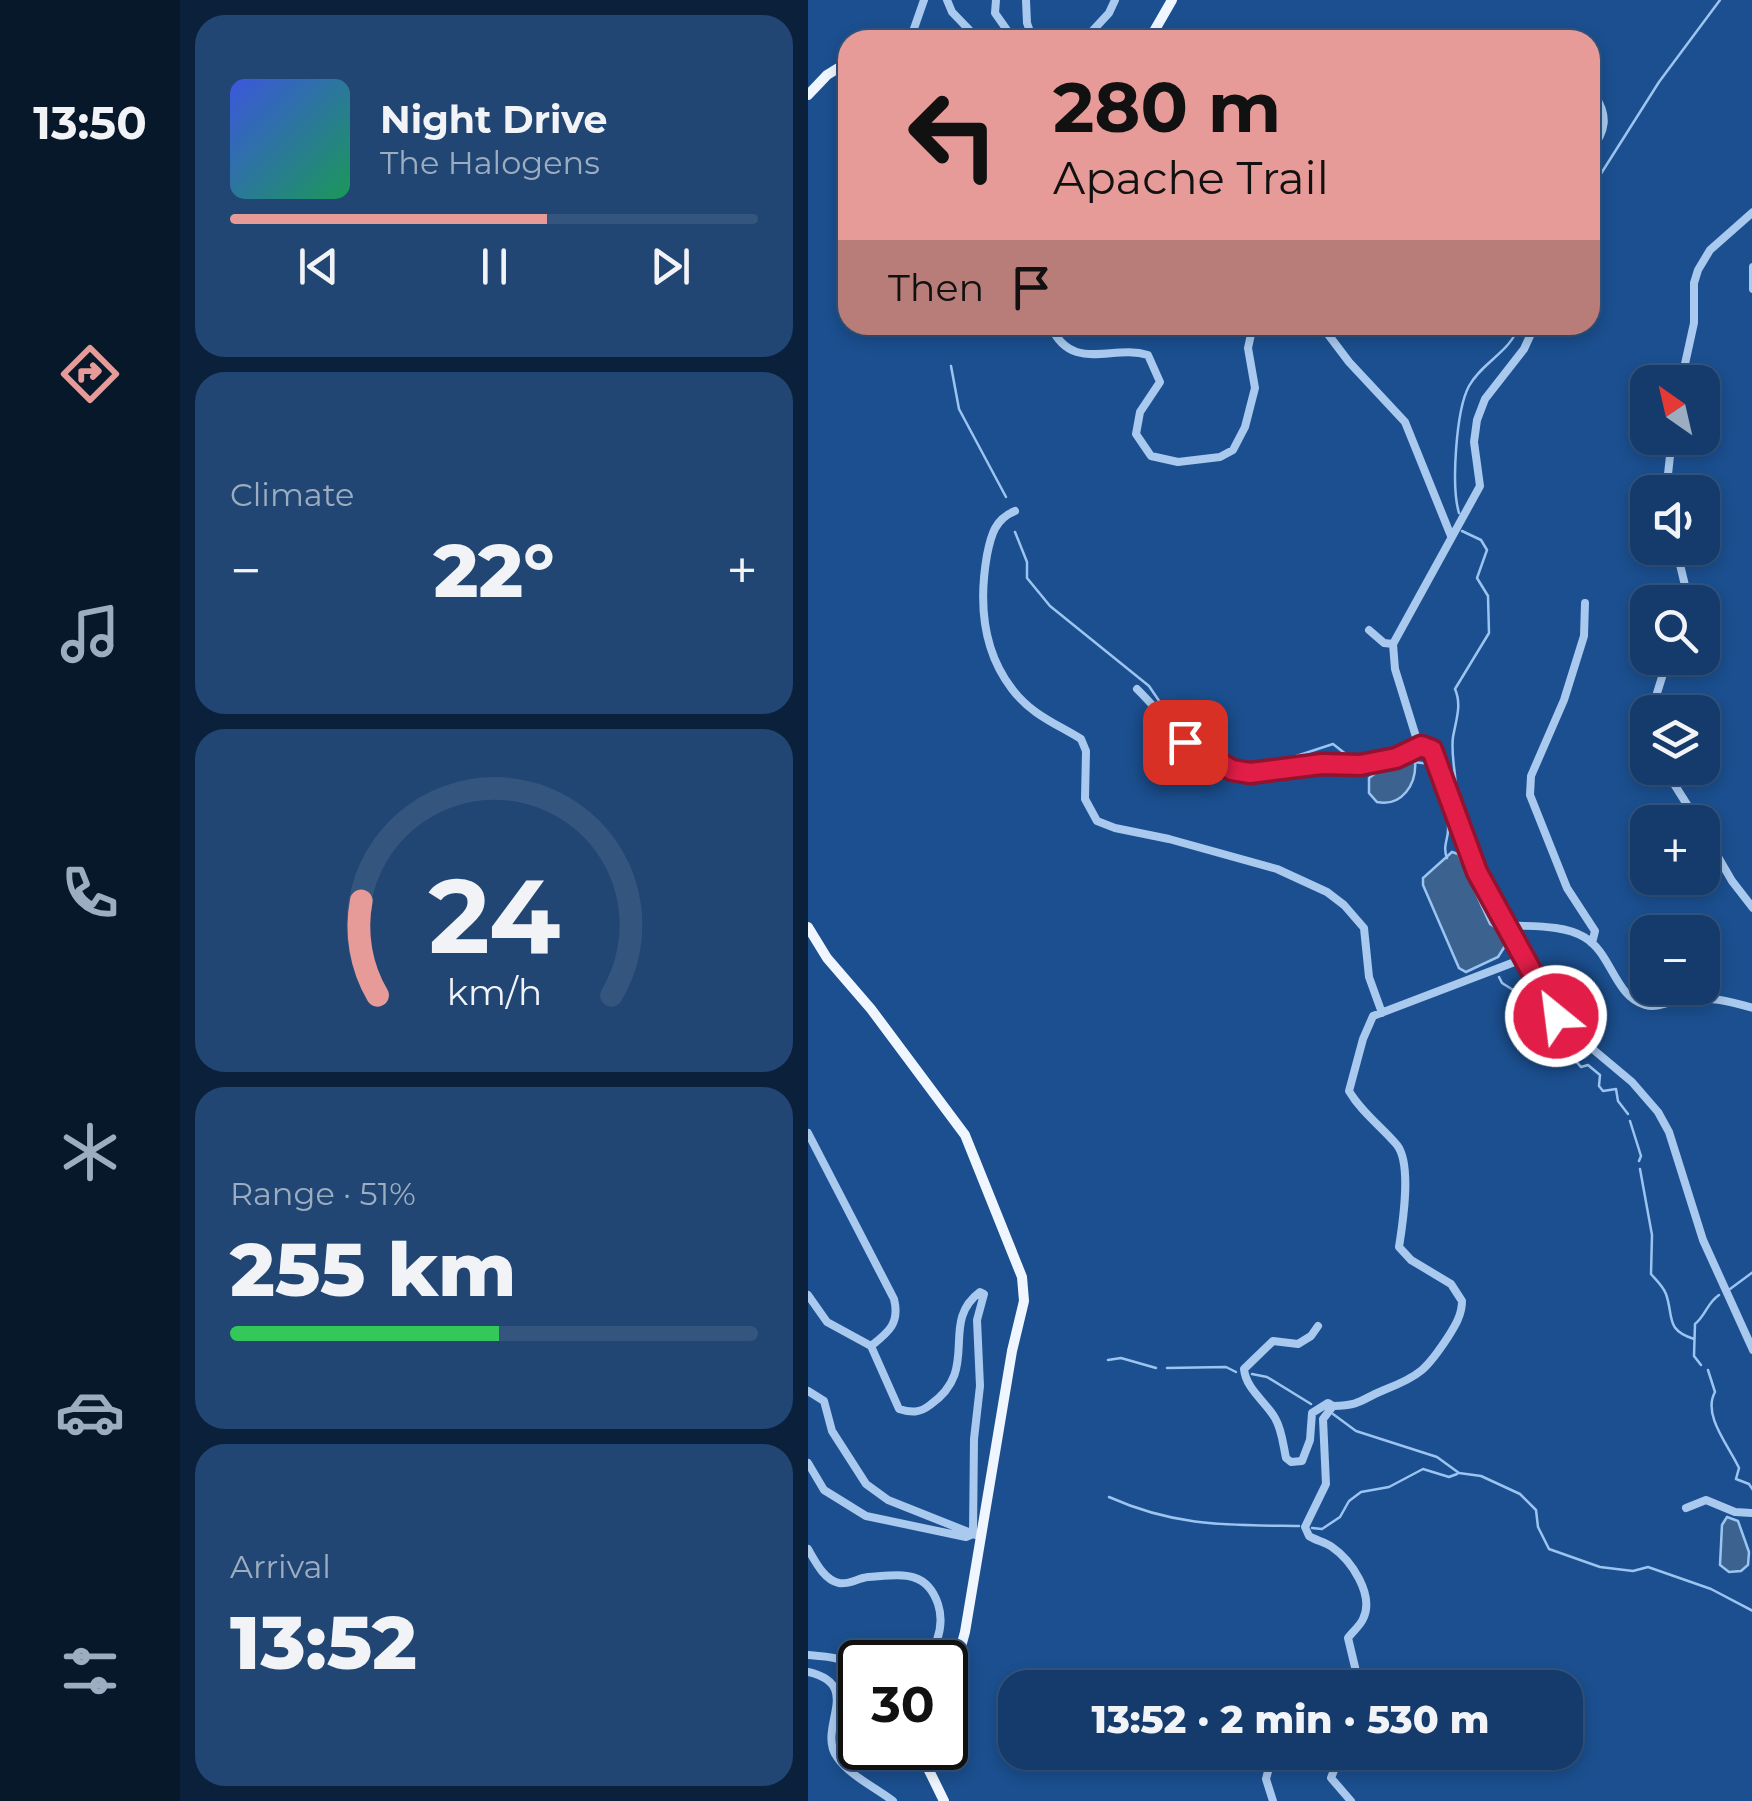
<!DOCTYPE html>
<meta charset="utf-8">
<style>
:root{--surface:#143b6b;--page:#214673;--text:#f1f3f6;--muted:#9dadc1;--line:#33557e;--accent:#e69b98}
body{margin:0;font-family:Montserrat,sans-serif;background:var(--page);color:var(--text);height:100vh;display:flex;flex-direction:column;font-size:38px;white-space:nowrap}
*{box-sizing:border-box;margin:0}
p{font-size:32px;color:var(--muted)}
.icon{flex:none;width:55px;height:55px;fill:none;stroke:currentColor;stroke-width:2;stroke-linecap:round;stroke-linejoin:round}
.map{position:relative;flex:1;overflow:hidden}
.drawer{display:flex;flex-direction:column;gap:15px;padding:15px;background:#0b203b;width:628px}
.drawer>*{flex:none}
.hud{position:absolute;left:30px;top:30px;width:762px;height:305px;border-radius:30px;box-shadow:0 5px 15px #0003,0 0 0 2px var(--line);background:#e69b98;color:#111;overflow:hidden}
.needle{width:65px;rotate:326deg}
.tools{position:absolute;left:822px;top:365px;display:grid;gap:20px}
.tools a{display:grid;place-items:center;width:90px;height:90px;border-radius:20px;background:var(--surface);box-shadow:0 5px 15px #0003,0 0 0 2px var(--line);font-size:50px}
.speed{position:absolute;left:30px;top:1640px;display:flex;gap:20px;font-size:50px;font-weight:700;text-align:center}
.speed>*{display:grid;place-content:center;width:130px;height:130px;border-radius:50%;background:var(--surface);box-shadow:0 5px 15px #0003,0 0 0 2px var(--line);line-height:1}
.speed .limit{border:5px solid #111;border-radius:15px;background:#fff;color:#111}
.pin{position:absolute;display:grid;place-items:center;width:85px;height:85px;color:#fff;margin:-42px;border-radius:20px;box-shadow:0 5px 15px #0006}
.me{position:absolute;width:110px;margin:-55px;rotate:331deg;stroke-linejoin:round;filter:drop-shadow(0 0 8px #0008)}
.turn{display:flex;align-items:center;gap:35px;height:210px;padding:0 50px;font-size:45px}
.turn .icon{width:130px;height:130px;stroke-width:2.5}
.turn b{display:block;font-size:70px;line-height:85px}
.then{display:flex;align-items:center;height:95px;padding:0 50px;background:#0003;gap:20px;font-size:38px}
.big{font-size:75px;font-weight:800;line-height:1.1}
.drawer .tile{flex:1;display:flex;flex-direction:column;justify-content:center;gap:15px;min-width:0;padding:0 35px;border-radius:30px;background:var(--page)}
.drawer .dial{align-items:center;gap:0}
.dial svg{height:260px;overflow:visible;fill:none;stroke:var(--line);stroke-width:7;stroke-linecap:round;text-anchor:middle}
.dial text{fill:var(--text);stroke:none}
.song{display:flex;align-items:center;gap:30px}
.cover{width:120px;height:120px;border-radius:15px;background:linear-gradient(135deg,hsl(230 70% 55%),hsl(150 70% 35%))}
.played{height:10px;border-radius:5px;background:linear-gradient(90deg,var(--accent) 60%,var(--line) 60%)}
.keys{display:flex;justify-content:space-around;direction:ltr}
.heat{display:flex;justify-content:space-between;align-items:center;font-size:55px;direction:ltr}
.charge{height:15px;border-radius:8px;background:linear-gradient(90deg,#34c759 51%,var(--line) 0)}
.trip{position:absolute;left:190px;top:1670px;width:585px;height:100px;border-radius:30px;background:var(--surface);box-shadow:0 5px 15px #0003,0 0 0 2px var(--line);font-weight:800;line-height:100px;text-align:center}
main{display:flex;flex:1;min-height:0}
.menu{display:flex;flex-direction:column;width:180px;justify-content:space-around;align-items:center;background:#08182b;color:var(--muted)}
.menu .icon{width:70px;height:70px}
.menu .on{color:var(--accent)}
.menu b{font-size:45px;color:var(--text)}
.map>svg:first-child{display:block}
.water{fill:#3c6290;stroke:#9cc4f0;stroke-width:2.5}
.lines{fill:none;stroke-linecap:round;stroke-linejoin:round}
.stream{stroke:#9cc4f0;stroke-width:2.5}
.minor{stroke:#a9c9ee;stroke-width:8}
.major{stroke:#f0f6ff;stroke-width:10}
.route-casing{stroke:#92132f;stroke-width:25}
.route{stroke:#e11d48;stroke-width:18}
</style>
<main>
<nav class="menu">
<b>13:50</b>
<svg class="icon on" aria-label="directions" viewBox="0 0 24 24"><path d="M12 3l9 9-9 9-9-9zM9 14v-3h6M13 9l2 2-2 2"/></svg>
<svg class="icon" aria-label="music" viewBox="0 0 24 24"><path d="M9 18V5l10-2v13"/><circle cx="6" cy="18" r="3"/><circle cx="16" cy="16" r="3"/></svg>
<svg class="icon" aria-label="phone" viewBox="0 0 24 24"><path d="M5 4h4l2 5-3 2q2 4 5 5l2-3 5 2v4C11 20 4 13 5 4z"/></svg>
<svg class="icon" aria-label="climate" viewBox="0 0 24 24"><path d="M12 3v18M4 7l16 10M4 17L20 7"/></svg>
<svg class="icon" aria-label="car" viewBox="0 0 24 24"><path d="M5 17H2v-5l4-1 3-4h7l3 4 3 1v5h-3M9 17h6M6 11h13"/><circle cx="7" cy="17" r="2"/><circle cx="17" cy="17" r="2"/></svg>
<svg class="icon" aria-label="filters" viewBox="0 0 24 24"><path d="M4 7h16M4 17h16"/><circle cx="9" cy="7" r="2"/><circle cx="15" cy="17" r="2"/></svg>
</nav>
<section class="drawer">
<div class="tile">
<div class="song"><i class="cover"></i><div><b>Night Drive</b><p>The Halogens</p></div></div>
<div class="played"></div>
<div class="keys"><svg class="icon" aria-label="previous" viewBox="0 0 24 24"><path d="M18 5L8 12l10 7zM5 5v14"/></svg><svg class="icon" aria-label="pause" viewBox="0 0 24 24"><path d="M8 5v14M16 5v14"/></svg><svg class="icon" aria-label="next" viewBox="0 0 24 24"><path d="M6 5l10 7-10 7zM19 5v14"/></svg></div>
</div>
<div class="tile"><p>Climate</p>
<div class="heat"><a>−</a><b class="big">22°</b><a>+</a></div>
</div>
<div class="tile dial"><svg viewBox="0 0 100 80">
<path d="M14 69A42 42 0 1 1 86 69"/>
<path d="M14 69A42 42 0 0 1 9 40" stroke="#e69b98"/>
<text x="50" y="56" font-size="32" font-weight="700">24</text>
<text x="50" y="72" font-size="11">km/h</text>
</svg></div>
<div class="tile"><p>Range · 51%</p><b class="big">255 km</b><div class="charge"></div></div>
<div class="tile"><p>Arrival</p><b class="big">13:52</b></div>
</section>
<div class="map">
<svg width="945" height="1801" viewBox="0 0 945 1801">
<rect width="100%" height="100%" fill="#1b4f8f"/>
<path class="water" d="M 602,759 L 607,761 C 609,784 594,807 569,802 L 561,793 L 561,778 L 581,763 Z
M 644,852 L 650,854 L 682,924 L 691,930 L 697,946 L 690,957 L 658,972 L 651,968 L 615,885 L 615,878 Z
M 919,1517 L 930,1521 L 941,1552 L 940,1565 L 933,1571 L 921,1572 L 912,1565 L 914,1525 Z"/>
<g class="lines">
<path class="stream" d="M 782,191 L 851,82 L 912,0
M 143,366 L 151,409 L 198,497
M 651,513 C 643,487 648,410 661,386 C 674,362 703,352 711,325
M 207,532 L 219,562 L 219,578 L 242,606 L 341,686 L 362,717 L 416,758 L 442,765 L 467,763 L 525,744 L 539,755 L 553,760
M 605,762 L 623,764 C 629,784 640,806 640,827 C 641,839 634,845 639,858
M 647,802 C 651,781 642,759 645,737 C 648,720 654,705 647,689 L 681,633 L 680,596 L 669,578 L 679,550 L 673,540 L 654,531
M 691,977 L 694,983 L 710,993 L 712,1012 L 726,1021 C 734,1044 761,1051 773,1067 L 780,1065 L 792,1075 L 791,1086 L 795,1091 L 808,1089 L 810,1101 L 820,1114
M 822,1121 L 833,1156 L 831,1161
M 832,1169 L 844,1235 L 843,1274 C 848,1280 855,1286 858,1294 C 866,1317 857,1330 886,1339
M 922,1289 L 945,1272
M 300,1360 L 313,1358 L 348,1368
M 893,1365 L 886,1356 L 887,1324 C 898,1315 899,1303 911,1295
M 359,1368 L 418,1367 L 428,1372
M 900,1370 L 907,1392 C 894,1415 921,1446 931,1468 L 928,1479 L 941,1484 L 945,1490
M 444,1374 L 459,1377 L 503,1404
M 525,1414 L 548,1431 L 629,1457 L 651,1473 L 673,1476 L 712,1494 L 728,1510 L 730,1527 L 741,1549 L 792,1567 L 825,1571 L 840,1567 L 903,1589 L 945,1611
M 301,1497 C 368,1527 419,1525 491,1526
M 504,1528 L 514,1529 L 532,1517 L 541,1501 L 553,1492 L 581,1487 L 615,1469 L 641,1477 L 649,1474"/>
<path class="minor" d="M 139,0 L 144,12 L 171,40
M 188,0 L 187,13 L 206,40
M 218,0 L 219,23 L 225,40
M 102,40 L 116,0
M 276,40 L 301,13 L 307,0
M 782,152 C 798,131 801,116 786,94
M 945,267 L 945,289
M 242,325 C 264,374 304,344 340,355 L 352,382 L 332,412 L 328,434 L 343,456 L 370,462 L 412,457 L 425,450 L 437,427 L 447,388 L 440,348 L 445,325
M 513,325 L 541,362 L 597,422 L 643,536
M 727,325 L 716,349 L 677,399 L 669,420 L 666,442 L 672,486 L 585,644 L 587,669 L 609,740 L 613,746 L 625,751 L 669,872 L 741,1006 L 756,1025 L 824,1082 L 850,1112 L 861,1132 L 895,1240 L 945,1350
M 873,382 L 886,323 L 886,283 L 890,270 L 902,250 L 945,212
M 858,492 L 864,438
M 207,511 C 187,519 183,535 179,555 C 171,601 174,650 204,689 C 224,715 247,723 273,739 L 278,751 L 277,799 L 289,821 L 307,828 L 361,839 L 469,869 L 519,892 L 536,905 L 556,928 L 561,977 L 574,1013
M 868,548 L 881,602
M 777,603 L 776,636 L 756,700 L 723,776 L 722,795 L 759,888 L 787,931 L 784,943
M 561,630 L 576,643 L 585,644
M 329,689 C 361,720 394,773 445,773 C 469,772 492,765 515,764 C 550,763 582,765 613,746
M 850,712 L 849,693 L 860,658
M 856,768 L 890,822
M 895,831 L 924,881 L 945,908
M 698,925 C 722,927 754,924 776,937 C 804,953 806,996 837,1005 C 851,1009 862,1000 875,999 C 900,996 921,1001 945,1008
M 0,1133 L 86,1299 C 92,1323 81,1332 63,1346
M 0,1295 L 19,1322 L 63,1346 L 91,1409 C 103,1413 112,1413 122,1405 C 174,1369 130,1323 172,1292 L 176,1294 L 169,1320 L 172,1386 L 166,1439 L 165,1534 L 158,1537 L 58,1516 L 16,1490 L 0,1463
M 510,1326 L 503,1336 L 490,1344 L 465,1341 L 436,1369 C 438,1389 457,1401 467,1418 C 474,1430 475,1444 478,1458 L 483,1462 L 494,1461 L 502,1440 L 504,1413 L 520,1403 L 525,1406
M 0,1391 L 16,1401 L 24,1431 L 58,1484 L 80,1500 L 168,1535
M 878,1508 L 898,1500 L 927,1512 L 945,1513
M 0,1549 C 7,1561 16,1580 31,1583 C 41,1585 50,1578 60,1577 C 93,1575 118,1569 130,1604 C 137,1625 129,1645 118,1662
M 0,1655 C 20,1657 53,1655 43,1684 C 39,1693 37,1698 30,1704
M 0,1672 C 57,1685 8,1728 29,1757 C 41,1775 68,1788 85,1801
M 552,1688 L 540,1638 C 544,1632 552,1626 555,1619 C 567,1595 543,1560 524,1547 C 517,1542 509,1541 501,1536 L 497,1527 L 518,1484 L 515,1419 L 525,1406 C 555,1405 551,1400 576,1390 C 612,1376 619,1369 640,1337 C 647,1326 654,1315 654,1301 L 643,1284 L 603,1260 L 591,1247 C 595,1222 604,1164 589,1145 C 573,1126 554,1113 541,1091 L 555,1039 L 565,1016 L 717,958
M 533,1752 L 523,1778 L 543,1801
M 465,1801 L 458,1779 L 465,1752"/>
<path class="major" d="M 341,40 L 364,0
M 0,95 L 19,75 L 40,62
M 0,927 L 19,958 L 63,1009 L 157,1135 L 214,1277 L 216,1301 L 204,1351 L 157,1632 L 151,1654 L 138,1679
M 110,1748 L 136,1801"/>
</g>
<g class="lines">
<defs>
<path id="route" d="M 377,742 L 424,770 L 442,773 L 514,764 L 552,765 L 588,758 L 613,746 L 624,750 L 669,872 L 748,1016"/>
</defs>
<use href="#route" class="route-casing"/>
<use href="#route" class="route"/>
</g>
</svg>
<div class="tools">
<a><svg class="needle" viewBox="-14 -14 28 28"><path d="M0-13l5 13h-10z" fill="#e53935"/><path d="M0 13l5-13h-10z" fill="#9dadc1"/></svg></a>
<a><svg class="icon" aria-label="sound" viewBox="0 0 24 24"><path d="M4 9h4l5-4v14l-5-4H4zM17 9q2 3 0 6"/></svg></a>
<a><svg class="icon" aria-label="search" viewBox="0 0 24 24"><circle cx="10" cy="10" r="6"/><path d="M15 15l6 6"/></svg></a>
<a><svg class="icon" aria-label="layers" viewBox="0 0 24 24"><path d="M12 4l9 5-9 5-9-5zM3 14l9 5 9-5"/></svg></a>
<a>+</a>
<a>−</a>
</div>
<div class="speed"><div class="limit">30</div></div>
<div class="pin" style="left:377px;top:742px;background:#d93025"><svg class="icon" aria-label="arrive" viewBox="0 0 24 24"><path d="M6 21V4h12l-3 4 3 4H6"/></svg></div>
<svg class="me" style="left:748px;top:1016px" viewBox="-20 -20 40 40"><circle r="17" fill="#e11d48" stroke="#fff" stroke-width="3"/><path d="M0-11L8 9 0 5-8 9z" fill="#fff"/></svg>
<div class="trip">13:52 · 2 min · 530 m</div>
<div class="hud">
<div class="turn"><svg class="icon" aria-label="left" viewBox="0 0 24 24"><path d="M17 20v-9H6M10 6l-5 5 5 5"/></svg><div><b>280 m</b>Apache Trail</div></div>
<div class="then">Then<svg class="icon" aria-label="arrive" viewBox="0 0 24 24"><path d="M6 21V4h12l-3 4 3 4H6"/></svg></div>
</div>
</div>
</main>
